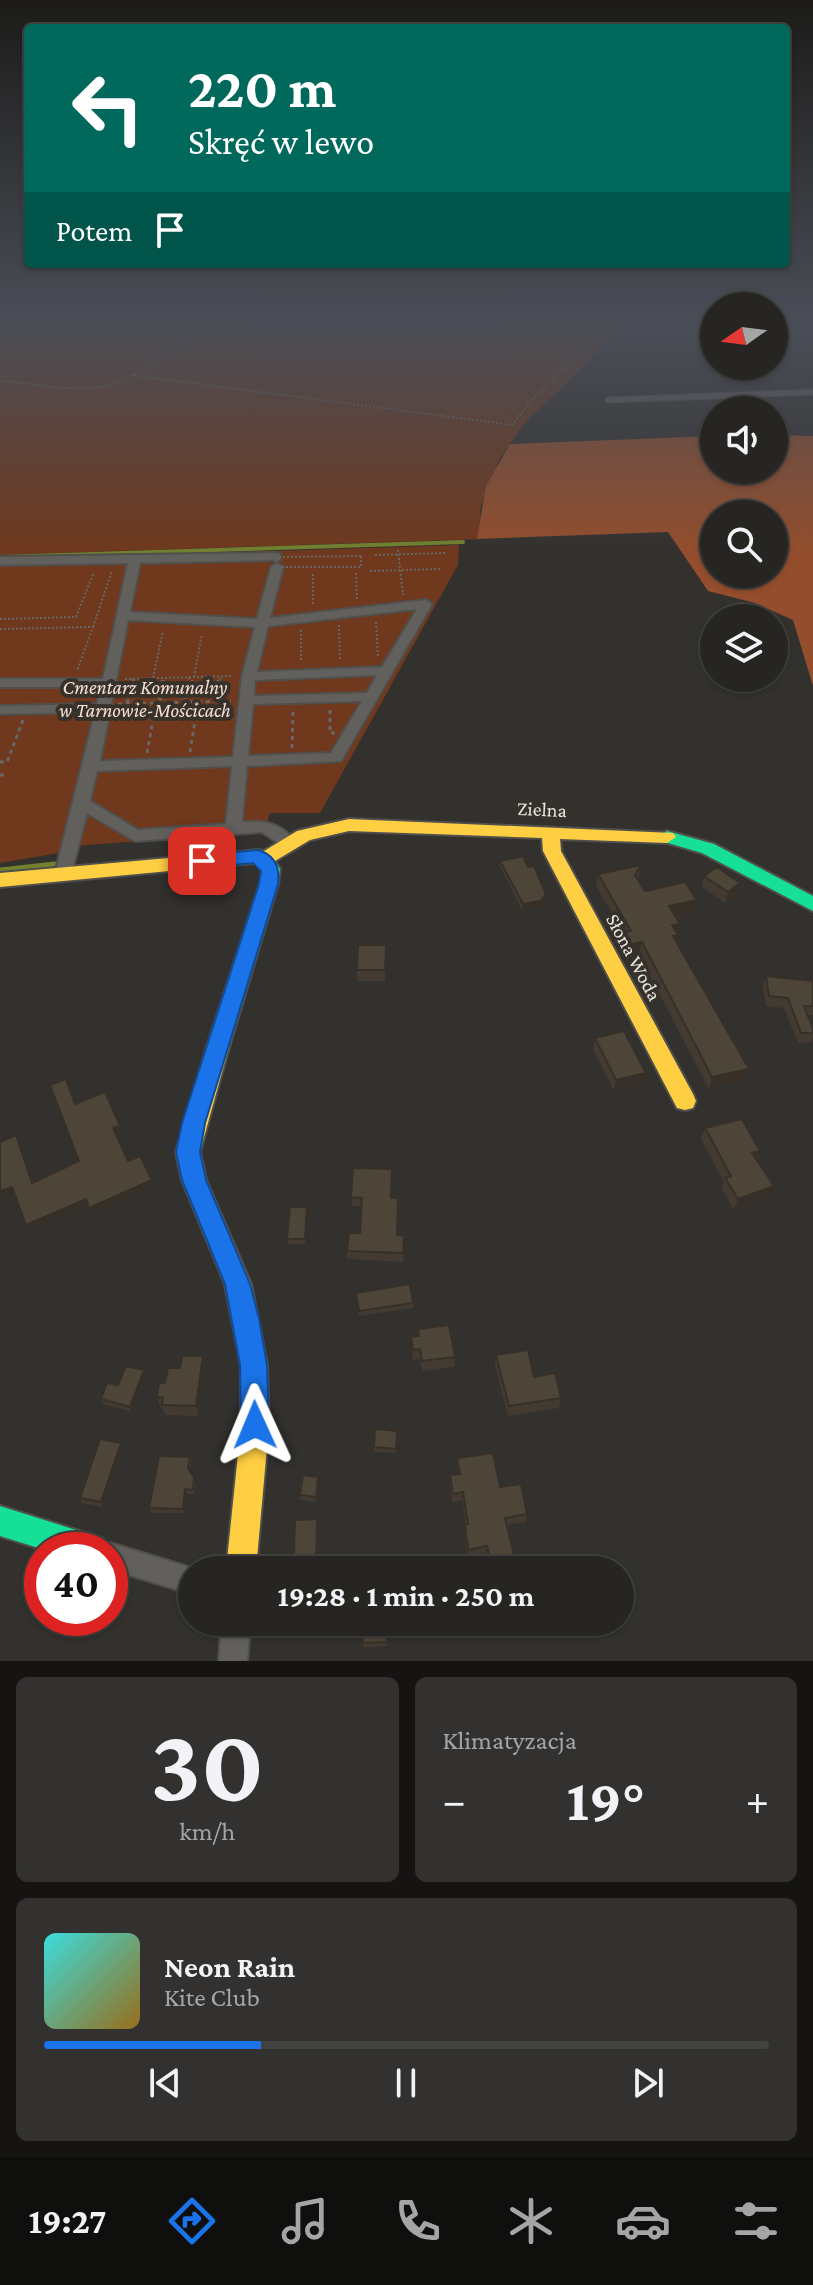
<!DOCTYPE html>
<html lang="pl">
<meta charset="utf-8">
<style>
:root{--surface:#262522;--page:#32312f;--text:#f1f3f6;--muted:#a4a5a5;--line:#424240;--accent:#1a73e8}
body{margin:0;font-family:"Crimson Pro",serif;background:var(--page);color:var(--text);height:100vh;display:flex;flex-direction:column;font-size:30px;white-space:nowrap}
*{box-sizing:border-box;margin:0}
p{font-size:26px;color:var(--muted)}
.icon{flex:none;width:44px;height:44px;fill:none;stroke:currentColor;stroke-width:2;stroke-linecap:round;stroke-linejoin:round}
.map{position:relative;height:1661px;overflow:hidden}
.details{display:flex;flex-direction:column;gap:16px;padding:16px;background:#151413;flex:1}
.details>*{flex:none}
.guide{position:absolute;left:24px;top:24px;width:766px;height:244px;border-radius:8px;box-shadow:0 2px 6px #0004,0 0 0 2px var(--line);background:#00695c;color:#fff;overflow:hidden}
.needle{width:52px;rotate:256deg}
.buttons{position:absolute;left:700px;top:292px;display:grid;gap:16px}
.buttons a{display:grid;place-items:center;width:88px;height:88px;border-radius:50%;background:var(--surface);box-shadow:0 2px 6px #0004,0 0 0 2px var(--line);font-size:40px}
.speed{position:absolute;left:24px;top:1532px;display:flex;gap:16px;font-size:40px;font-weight:700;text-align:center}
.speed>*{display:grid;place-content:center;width:104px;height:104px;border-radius:50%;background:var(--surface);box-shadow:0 2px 6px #0004,0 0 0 2px var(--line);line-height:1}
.speed .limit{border:12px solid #d22;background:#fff;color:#111}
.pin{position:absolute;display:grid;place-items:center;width:68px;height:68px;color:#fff;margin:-34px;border-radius:16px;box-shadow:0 4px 12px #0006}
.me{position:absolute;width:88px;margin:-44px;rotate:359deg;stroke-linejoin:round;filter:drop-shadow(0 0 6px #0008)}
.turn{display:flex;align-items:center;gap:28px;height:168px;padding:0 32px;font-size:36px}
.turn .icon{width:104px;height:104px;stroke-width:2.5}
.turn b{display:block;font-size:56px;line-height:68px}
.then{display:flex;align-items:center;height:76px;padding:0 32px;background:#0003;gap:16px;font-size:30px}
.big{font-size:60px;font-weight:700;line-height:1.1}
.details .widget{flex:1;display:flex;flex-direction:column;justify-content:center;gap:12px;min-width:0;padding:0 28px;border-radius:12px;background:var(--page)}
.details .dial{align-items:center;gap:0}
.dial b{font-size:104px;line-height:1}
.song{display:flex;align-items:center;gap:24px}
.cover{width:96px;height:96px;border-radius:12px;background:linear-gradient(135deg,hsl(180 70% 55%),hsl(40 70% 35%))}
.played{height:8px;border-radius:4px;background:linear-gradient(90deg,var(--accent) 30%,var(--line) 30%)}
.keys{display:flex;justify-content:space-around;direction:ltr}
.heat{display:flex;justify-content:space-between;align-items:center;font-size:44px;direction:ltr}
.details .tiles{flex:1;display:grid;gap:16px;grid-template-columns:1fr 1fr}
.widget:last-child{grid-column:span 2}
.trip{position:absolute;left:178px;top:1556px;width:456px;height:80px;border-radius:40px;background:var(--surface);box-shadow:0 2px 6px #0004,0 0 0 2px var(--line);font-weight:700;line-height:80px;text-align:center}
.dock{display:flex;height:128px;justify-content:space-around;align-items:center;background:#0f0f0e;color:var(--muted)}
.dock .icon{width:56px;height:56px}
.dock .selected{color:var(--accent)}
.dock b{font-size:36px;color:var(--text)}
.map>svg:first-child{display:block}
.green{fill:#70381c}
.forest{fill:#944e2d;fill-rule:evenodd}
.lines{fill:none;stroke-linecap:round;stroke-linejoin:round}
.stream-far1{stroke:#72812e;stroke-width:4}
.stream{stroke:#72812e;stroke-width:5}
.lane-casing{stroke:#504f4c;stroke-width:7}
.street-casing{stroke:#504f4c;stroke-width:4}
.fast-casing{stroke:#504f4c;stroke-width:4}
.slow-casing{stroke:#504f4c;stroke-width:4}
.path-far1{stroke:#696765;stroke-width:2;stroke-dasharray:2 2;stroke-linecap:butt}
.path{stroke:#696765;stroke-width:3;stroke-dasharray:4 4;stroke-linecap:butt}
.lane{stroke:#62605d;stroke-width:5}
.street{fill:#62605d;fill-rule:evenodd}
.fast{fill:#16e098;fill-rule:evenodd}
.slow{fill:#ffcf43;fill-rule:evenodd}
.wall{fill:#433b31}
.shaded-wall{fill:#373028}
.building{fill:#4e4539;stroke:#373028;stroke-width:2}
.route{fill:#1a73e8;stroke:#114b97;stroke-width:2}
.labels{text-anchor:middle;stroke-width:8;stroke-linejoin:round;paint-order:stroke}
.park-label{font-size:20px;font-style:italic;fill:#f6ded4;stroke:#36322b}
.street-label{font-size:20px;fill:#eae8e3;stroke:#36322b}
</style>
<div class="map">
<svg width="813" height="1661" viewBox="0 0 813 1661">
<rect width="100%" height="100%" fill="#33312e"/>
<path class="green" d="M 0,324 L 643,324 L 618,325 L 587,363 L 524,424 L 499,460 L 480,509 L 482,539 L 0,555 Z
M 459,545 L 458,565 L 320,813 L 270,813 L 264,832 L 60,847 L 59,853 L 0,863 L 0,560 Z"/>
<path class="forest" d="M 774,435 L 813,436 L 813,686 L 793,620 L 755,603 L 708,591 L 668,532 L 477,539 L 486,486 L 510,444 L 714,436 L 714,470 L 774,470 ZM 714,514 L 774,514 L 774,574 L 714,574 Z"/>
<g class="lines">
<path class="stream-far1" d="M 0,557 L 463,542"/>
<path class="stream" d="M 0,870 L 64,863"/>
<defs>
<path id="lane" d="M 608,400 L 813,392"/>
<path id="street" d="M 800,324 L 809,324 L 813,327 L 813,335 Z
M 276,553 L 280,554 L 280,560 L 140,563 L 130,612 L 257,619 L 271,567 L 277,563 L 283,567 L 270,618 L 426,600 L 432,604 L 341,761 L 247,766 L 242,822 C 264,821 279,822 294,840 L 292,844 L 280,844 L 262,832 L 135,841 L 87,813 L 71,874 L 63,880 L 57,878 L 55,874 L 95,712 L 0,714 L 0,706 L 97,704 L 101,687 L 0,687 L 0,679 L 103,679 L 128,563 L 0,565 L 0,557 ZM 417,609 L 382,667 L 257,672 L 268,626 ZM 128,620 L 255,627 L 242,676 L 233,757 L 100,761 ZM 377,675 L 367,693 L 254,696 L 255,680 ZM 362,701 L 331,753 L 248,756 L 253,704 ZM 232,766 L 226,824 L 138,830 L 90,801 L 97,771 Z
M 110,1543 L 198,1570 L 192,1570 L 192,1594 L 110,1569 L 110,1550 L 99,1550 L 101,1547 Z
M 222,1622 L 250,1622 L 247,1661 L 219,1661 Z"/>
<path id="fast" d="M 667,831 L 714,844 L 813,896 L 813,911 L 702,853 L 661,841 L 658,837 Z
M 265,855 L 272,857 L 280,869 L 278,884 L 229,1047 L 226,1053 L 218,1056 L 210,1053 L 207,1047 L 260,884 L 262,870 L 256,861 Z
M 0,1506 L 92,1535 L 103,1539 L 107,1550 L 45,1550 L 0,1536 Z"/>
<path id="slow" d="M 349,819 L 673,833 L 676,837 L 667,843 L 560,839 L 561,851 L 693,1094 L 696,1101 L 693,1108 L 685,1110 L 677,1108 L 543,851 L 542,838 L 349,831 L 310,840 L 265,867 L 254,863 L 0,887 L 0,873 L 258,850 L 264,851 L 297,831 Z
M 218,1038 L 226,1041 L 229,1047 L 200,1152 L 206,1180 L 251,1284 L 267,1365 L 269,1425 L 256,1570 L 226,1570 L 241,1425 L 241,1365 L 225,1284 L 182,1180 L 176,1152 L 207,1047 L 210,1041 Z"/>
</defs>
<use href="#lane" class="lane-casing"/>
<use href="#street" class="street-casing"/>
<use href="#fast" class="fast-casing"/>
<use href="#slow" class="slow-casing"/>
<path class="path-far1" d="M 0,327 L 25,324
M 131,375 L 512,425 L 533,399 L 610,324
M 0,381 C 32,383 67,392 99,387 C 134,381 163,356 192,337 L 187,324
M 398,550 L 403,595
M 375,555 L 447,553
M 361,556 L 361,567 L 277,567 L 276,557 Z
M 370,571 L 440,569
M 356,573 L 357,600
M 313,574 L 313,606
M 0,619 L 76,617 L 94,572
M 376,622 L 378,658
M 339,625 L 340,661
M 93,627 L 112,571
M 0,629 L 93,627 L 77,671
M 301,630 L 301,662
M 194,677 L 202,634
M 153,678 L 163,631
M 188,678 L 194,682
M 125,679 L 233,676
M 132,679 L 135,682
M 217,682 L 221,678"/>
<path class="path" d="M 164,680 L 153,691 L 164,703
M 219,680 L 210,689 L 220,699
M 183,701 L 198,689 L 191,680
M 126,702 L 142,691 L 133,680
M 118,704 L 231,701
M 330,710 L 330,733 L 335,733
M 292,748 L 293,712
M 190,752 L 198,702
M 147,753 L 156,703
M 0,762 L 7,762 L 23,720
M 0,775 L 4,775"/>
<use href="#lane" class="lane"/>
<use href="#street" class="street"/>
<use href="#fast" class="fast"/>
<use href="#slow" class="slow"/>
</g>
<path class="wall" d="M 500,861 L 528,867 L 546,894 L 545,900 L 541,906 L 522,910 L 500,866 Z
M 641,865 L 638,879 L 645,891 L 697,900 L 694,913 L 675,917 L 680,924 L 676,941 L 745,1081 L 709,1089 L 639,955 L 626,957 L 619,945 L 621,932 L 623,932 L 596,886 L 598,874 Z
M 704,876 L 740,883 L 737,895 L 725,903 L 702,887 Z
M 386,945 L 385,981 L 357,981 L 357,970 Z
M 766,976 L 813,981 L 813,1015 L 808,1015 L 813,1029 L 813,1037 L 811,1042 L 798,1043 L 784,1008 L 766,1006 L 763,986 Z
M 595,1038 L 644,1084 L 614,1091 L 593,1049 Z
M 705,1128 L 760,1151 L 757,1161 L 770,1197 L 734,1210 L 722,1189 L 724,1182 L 701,1139 Z
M 351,1197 L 391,1198 L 397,1235 L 404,1236 L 403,1262 L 347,1259 L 347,1251 L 360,1233 L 362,1206 L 352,1206 Z
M 307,1207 L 305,1244 L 288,1244 L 287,1239 Z
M 356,1293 L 413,1303 L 413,1308 L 359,1316 Z
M 418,1329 L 455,1357 L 454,1367 L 422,1371 L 420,1359 L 413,1360 L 411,1347 L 411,1337 L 417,1336 Z
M 496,1355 L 534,1377 L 561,1398 L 559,1408 L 508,1416 L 495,1365 Z
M 203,1356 L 205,1366 L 198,1416 L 165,1415 L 162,1407 L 160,1407 L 157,1397 L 165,1383 L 180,1368 Z
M 146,1375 L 131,1412 L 103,1404 L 101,1399 Z
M 397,1431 L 396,1453 L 374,1452 L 374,1447 Z
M 121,1443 L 123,1447 L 103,1507 L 82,1503 L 80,1498 Z
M 190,1457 L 191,1462 L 190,1471 L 196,1483 L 194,1494 L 187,1494 L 184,1513 L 151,1513 L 149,1508 Z
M 457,1458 L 500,1487 L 527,1514 L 526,1522 L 507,1525 L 514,1555 L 513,1563 L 489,1567 L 486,1553 L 467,1557 L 465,1531 L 465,1524 L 466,1524 L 462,1500 L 452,1502 L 450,1483 L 450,1475 L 458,1474 Z
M 318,1477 L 316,1502 L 300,1500 L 300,1495 Z
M 362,1622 L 386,1622 L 387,1646 L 363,1647 Z"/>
<path class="shaded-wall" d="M 740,883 L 737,895 L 725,903 L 728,892 Z
M 546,894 L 545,900 L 541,906 L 522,910 L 523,904 Z
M 697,900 L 694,913 L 666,918 L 669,906 Z
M 680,924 L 678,935 L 675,948 L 672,925 Z
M 642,942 L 639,955 L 626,957 L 628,945 Z
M 749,1069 L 745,1081 L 709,1089 L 712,1077 Z
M 646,1073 L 644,1084 L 614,1091 L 616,1080 Z
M 120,1126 L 121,1131 L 114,1134 L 113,1128 Z
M 760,1151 L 756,1162 L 752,1153 Z
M 152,1180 L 153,1185 L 91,1214 L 89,1208 Z
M 774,1186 L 770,1197 L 734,1210 L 738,1199 Z
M 12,1187 L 14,1192 L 3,1197 L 1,1191 Z
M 86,1199 L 88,1204 L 28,1230 L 26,1225 Z
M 203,1356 L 205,1366 L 198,1416 L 196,1406 Z
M 144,1370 L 146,1375 L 131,1412 L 130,1407 Z
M 121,1443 L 123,1447 L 103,1507 L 101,1502 Z
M 185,1489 L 187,1494 L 184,1513 L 183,1509 Z"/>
<path class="building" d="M 523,856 L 528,867 L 534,866 L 546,894 L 541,901 L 523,904 L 500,861 Z
M 641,865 L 635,875 L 645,891 L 685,882 L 697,900 L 669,906 L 680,924 L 672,925 L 678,935 L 673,936 L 749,1069 L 712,1077 L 642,942 L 628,945 L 621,932 L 631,931 L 598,874 Z
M 717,867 L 740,883 L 728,892 L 704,876 Z
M 358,945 L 386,945 L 385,970 L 357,970 Z
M 766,976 L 813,981 L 813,1006 L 804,1006 L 813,1029 L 813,1033 L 801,1033 L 788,998 L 769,996 Z
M 624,1031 L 646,1073 L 616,1080 L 595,1038 Z
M 66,1079 L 75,1104 L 105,1092 L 120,1126 L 113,1128 L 128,1161 L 140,1156 L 152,1180 L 89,1208 L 86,1199 L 26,1225 L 12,1187 L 1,1191 L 0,1189 L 0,1142 L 16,1135 L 32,1183 L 79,1161 L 50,1085 Z
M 742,1119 L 760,1151 L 752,1153 L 774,1186 L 738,1199 L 725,1178 L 731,1176 L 705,1128 Z
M 353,1168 L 392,1169 L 391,1198 L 398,1198 L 397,1235 L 404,1236 L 403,1253 L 347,1251 L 349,1233 L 360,1233 L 362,1198 L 351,1197 Z
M 290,1207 L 307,1207 L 305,1239 L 287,1239 Z
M 410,1284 L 413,1303 L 359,1311 L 356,1293 Z
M 449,1325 L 455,1357 L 422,1361 L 420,1349 L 413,1350 L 411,1337 L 419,1336 L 418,1329 Z
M 528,1350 L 534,1377 L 555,1373 L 561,1398 L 509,1406 L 496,1355 Z
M 182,1356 L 203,1356 L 196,1406 L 162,1405 L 163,1397 L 157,1397 L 159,1383 L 165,1383 L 168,1368 L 180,1368 Z
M 126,1366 L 144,1370 L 130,1407 L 101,1399 L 107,1383 L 118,1385 Z
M 375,1429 L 397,1431 L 396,1449 L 374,1447 Z
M 100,1439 L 121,1443 L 101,1502 L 80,1498 Z
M 493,1453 L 500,1487 L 521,1484 L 527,1514 L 505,1518 L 514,1555 L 490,1560 L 487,1546 L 468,1550 L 465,1524 L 468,1524 L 463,1492 L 453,1494 L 450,1475 L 460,1474 L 457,1458 Z
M 159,1456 L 190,1457 L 188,1468 L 194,1478 L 193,1490 L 185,1489 L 183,1509 L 149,1508 Z
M 303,1475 L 318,1477 L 316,1497 L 300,1495 Z
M 317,1519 L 316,1570 L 279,1570 L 280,1556 L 294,1556 L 295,1520 Z
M 385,1568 L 385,1570 L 362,1570 L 362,1569 Z
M 362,1622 L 386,1622 L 387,1642 L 363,1643 Z"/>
<linearGradient id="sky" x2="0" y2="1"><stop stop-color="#1c1b19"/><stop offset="0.58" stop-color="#4a4e57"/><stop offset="1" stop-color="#4a4e57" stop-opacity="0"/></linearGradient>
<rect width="813" height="556" fill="url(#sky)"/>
<path class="route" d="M 258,850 C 275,855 280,868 278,884 L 205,1123 L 200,1152 L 206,1180 L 250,1284 L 259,1319 L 267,1365 L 269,1425 L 265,1435 L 255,1439 L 245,1435 L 241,1425 L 240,1365 L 225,1284 L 182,1180 L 176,1152 L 182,1123 L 259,884 L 261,871 L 253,863 L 202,868 L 192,861 L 202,855 Z"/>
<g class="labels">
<g class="park-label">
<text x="145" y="694">Cmentarz Komunalny<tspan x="145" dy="23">w Tarnowie-Mościcach</tspan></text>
</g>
<g class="street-label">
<text transform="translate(542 809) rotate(3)" y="7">Zielna</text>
<text transform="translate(634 957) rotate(62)" y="7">Słona Woda</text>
</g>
</g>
</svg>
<div class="buttons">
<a><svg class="needle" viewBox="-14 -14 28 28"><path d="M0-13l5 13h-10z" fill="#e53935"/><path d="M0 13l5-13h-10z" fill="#a4a5a5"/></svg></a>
<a><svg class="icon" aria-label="sound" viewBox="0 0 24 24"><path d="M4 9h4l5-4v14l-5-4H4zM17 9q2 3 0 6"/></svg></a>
<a><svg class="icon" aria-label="search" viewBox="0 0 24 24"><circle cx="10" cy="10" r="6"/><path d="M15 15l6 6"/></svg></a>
<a><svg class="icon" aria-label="layers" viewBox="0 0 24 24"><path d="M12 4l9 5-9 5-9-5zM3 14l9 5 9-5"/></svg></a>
</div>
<div class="speed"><div class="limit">40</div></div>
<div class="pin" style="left:202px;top:861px;background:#d93025"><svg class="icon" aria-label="arrive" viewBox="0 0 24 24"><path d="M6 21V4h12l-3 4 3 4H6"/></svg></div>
<svg class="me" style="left:255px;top:1425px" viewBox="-20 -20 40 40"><path d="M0-17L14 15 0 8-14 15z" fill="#1a73e8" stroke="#fff" stroke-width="4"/></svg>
<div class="trip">19:28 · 1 min · 250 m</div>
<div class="guide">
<div class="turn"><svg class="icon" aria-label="left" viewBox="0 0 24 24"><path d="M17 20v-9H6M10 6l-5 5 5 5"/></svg><div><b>220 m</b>Skręć w lewo</div></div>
<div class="then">Potem<svg class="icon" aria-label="arrive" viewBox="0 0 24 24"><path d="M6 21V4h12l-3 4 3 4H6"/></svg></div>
</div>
</div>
<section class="details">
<div class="tiles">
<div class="widget dial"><b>30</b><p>km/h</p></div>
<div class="widget"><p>Klimatyzacja</p>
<div class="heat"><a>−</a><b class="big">19°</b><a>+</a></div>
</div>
<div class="widget">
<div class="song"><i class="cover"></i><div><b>Neon Rain</b><p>Kite Club</p></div></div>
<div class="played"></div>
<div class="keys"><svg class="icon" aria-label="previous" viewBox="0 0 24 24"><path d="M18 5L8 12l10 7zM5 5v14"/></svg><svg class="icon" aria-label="pause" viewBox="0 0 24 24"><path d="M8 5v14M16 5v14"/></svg><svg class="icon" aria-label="next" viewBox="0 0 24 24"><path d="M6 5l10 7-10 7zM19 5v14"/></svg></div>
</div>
</div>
</section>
<nav class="dock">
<b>19:27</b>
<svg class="icon selected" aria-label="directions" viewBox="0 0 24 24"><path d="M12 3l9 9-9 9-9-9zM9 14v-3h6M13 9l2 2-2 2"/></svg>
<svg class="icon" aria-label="music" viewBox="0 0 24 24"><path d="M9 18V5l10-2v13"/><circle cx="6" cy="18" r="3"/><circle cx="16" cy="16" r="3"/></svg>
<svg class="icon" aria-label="phone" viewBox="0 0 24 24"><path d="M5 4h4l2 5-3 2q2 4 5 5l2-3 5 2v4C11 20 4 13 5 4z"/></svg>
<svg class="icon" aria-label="climate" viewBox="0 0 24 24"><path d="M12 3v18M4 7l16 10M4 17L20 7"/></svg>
<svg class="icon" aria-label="car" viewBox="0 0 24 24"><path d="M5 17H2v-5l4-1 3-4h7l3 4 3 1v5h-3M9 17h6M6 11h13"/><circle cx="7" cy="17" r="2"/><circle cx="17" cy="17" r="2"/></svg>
<svg class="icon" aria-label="filters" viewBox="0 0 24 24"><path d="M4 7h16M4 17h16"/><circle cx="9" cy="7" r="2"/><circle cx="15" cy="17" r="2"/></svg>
</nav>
